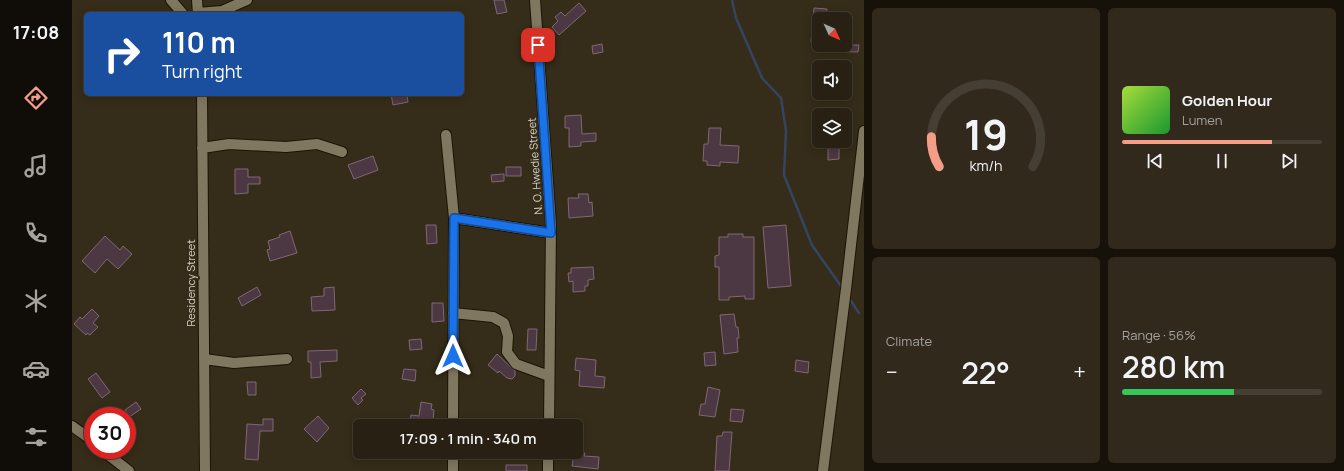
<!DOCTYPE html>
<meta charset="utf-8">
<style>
:root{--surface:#282113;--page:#30291c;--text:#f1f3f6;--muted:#a5a3a0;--line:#443e33;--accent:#f49e88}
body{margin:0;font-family:Manrope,sans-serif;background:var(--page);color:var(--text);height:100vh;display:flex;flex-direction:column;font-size:15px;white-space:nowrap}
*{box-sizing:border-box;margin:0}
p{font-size:13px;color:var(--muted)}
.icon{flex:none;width:22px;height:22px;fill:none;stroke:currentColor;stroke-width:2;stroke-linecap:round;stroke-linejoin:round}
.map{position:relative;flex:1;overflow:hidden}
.drawer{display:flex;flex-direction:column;gap:8px;padding:8px;background:#16120a;width:480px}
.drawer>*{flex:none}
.guide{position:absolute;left:12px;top:12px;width:380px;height:84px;border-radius:6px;box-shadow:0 2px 10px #0003,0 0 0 1px var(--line);background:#1a4fa0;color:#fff;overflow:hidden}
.needle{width:26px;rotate:135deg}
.controls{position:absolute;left:740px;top:12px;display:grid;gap:8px}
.controls a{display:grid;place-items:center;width:40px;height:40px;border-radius:6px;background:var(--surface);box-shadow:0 2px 10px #0003,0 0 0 1px var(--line);font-size:20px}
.speed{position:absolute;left:12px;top:407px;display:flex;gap:8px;font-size:20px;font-weight:700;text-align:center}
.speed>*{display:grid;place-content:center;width:52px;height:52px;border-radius:50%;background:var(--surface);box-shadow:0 2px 10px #0003,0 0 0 1px var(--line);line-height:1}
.speed .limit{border:6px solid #d22;background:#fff;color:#111}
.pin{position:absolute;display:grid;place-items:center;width:34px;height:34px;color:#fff;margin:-17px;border-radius:8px;box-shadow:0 2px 6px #0006}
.me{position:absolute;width:44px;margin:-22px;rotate:0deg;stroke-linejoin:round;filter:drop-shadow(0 0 3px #0008)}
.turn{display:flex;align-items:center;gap:14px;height:84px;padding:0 12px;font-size:18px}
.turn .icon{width:52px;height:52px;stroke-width:2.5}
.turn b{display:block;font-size:28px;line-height:34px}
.big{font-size:30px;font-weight:600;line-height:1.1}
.drawer .widget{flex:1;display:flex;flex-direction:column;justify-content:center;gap:6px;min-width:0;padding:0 14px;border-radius:6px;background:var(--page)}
.drawer .dial{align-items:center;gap:0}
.dial svg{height:104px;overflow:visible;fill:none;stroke:var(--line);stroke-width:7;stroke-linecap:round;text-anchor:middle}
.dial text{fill:var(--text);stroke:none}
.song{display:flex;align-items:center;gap:12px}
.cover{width:48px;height:48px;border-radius:6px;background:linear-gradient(135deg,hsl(80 70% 55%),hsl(130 70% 35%))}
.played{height:4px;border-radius:2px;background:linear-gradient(90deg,var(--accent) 75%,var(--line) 75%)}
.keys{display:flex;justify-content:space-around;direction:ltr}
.heat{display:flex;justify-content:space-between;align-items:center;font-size:22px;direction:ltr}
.charge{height:6px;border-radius:3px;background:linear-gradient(90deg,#34c759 56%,var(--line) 0)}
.drawer .tiles{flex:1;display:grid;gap:8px;grid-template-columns:repeat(2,1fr)}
.trip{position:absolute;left:281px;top:419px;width:230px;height:40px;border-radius:6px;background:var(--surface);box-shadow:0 2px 10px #0003,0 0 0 1px var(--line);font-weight:600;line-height:40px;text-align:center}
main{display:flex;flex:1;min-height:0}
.tab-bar{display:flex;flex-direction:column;width:72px;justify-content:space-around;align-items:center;background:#100d08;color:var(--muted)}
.tab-bar .icon{width:28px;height:28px}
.tab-bar .active{color:var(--accent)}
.tab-bar b{font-size:18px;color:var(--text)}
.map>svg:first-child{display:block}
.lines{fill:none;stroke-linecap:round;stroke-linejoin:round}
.stream{stroke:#344561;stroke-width:2.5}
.building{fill:#4c3842;stroke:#7f6874}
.minor-casing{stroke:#1c1503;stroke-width:12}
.minor{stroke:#807761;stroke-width:10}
.route-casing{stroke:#114b97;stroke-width:10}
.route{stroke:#1a73e8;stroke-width:7}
.labels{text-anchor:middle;stroke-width:4;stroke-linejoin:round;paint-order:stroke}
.street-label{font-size:11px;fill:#d9d4c8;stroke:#352c19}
</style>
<main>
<nav class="tab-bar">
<b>17:08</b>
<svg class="icon active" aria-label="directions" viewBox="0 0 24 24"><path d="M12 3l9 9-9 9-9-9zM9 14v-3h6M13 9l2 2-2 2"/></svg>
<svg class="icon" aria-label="music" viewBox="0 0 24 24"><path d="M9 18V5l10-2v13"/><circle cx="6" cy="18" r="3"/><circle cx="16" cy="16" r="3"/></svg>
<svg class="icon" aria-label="phone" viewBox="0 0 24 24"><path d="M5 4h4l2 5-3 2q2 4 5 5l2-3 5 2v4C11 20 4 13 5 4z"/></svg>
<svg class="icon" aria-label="climate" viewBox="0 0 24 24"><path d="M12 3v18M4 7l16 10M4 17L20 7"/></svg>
<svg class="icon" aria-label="car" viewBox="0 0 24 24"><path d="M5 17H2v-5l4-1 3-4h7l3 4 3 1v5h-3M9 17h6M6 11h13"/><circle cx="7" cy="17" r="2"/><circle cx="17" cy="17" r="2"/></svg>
<svg class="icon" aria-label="filters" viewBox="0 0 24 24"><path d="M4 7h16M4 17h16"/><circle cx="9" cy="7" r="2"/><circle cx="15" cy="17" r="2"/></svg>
</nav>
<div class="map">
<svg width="792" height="471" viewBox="0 0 792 471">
<rect width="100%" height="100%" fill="#352c19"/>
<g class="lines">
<path class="stream" d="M 660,0 L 664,18 L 690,78 L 709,98 L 714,131 L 712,175 L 740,245 L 771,289
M 777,298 L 787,313"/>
</g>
<path class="building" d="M 422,0 L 432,0 L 435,12 L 425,14 Z
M 507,3 L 514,11 L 487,35 L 480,27 L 486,21 L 483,17 L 489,12 L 493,16 Z
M 742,8 L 755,9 L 754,19 L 747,19 L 747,43 L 739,42 Z
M 773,15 L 780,16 L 778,40 L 773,40 Z
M 773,42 L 780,42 L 780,45 L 787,45 L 786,52 L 747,51 L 747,45 L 773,45 Z
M 530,44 L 531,52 L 521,54 L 520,46 Z
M 319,94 L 335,94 L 336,102 L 321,105 Z
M 509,115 L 510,134 L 524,133 L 524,141 L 509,142 L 509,146 L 497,147 L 497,128 L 493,128 L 493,116 Z
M 637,128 L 649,128 L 648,145 L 667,146 L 666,163 L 648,162 L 648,166 L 635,165 L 635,161 L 631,161 L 632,144 L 636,144 Z
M 767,142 L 767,159 L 756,160 L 756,143 Z
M 301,156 L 306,170 L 282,179 L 276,165 Z
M 434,167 L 449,167 L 449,176 L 434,176 Z
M 163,169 L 176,169 L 176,177 L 188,177 L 188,184 L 176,184 L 176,193 L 163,194 Z
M 432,174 L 432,181 L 420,182 L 419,175 Z
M 506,194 L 516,194 L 517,203 L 520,202 L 521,216 L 497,218 L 496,198 L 507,198 Z
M 354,225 L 364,225 L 365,243 L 355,244 Z
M 714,225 L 719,286 L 696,288 L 691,227 Z
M 218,231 L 225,253 L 198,261 L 195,250 L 198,249 L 196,241 L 208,237 L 207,235 Z
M 656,234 L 671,234 L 671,237 L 682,237 L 682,299 L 673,299 L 673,296 L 657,297 L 657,300 L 647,300 L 647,267 L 643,267 L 643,256 L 647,255 L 647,237 L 656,237 Z
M 33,236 L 48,250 L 51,246 L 60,254 L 46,269 L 35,259 L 23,273 L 10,261 Z
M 521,267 L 522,279 L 516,280 L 516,286 L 513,286 L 513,291 L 501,292 L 501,281 L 497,282 L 496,273 L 499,273 L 499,268 Z
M 185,287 L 189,295 L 170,306 L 166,298 Z
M 262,287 L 263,310 L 240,311 L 239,297 L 252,296 L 252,288 Z
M 360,303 L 371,303 L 372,321 L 360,322 Z
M 20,309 L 27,316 L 21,323 L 26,327 L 18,335 L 15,333 L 14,335 L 2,324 L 8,317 L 10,319 Z
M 662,314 L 664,327 L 666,327 L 667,338 L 665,338 L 666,352 L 652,354 L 648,315 Z
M 456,329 L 465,329 L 464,350 L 455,350 Z
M 349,339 L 350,349 L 338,350 L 337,340 Z
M 265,350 L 265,361 L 248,362 L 249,377 L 239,378 L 239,362 L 236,362 L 236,351 Z
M 643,352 L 644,365 L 633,366 L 632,353 Z
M 425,354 L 443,371 L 443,376 L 440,379 L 435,378 L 427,371 L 426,373 L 416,365 Z
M 504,358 L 524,360 L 523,376 L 533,377 L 532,388 L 507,386 L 508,371 L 503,370 Z
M 724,360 L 737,362 L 736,373 L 723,371 Z
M 332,369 L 344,370 L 343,381 L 330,379 Z
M 24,373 L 38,392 L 30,398 L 16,379 Z
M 175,382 L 184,382 L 184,395 L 176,395 Z
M 636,387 L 648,390 L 643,417 L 627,415 L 629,404 L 633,404 Z
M 289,389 L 294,394 L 289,398 L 291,400 L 286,405 L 280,398 Z
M 64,402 L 69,409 L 57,417 L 53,410 Z
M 349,402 L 360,404 L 359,409 L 362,410 L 361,421 L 357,420 L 357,426 L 344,426 L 344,425 L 338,424 L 339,415 L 347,416 Z
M 659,409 L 672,410 L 670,422 L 658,421 Z
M 246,416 L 257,428 L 245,442 L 232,429 Z
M 191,419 L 201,419 L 201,431 L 188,431 L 186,460 L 173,459 L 175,424 L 191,425 Z
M 651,432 L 660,432 L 657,471 L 643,471 L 645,436 L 650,436 Z
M 502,452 L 513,453 L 512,456 L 527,457 L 526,469 L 500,466 Z
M 434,465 L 455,465 L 455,471 L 434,471 Z"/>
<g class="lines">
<defs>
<path id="minor" d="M 99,0 L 111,14
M 125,0 L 126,14
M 463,0 L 479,225 L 477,426
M 126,13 L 150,11 L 175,0
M 130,94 L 133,471
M 374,135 L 382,218 L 381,426
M 130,148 L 157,144 L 214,147 L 245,144 L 270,152
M 382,218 L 479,233
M 381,313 L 421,317 L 432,323 L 436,336 L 435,352 L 444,364 L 477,376
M 132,359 L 162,363 L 215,359
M 0,426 L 21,441
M 30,450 L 57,471
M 381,471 L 381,452
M 476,471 L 476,452
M 751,471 L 774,289 L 792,131"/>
</defs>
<use href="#minor" class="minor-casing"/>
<use href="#minor" class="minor"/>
</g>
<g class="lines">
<defs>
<path id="route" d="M 381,356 L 382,218 L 479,233 L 466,45"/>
</defs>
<use href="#route" class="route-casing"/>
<use href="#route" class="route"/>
</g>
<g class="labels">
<g class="street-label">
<text transform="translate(463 166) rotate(-94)" y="4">N. O. Hwedie Street</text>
<text transform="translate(119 283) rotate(-90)" y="4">Residency Street</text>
</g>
</g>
</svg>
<div class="controls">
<a><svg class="needle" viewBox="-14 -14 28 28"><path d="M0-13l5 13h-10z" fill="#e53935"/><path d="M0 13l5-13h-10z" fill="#a5a3a0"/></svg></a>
<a><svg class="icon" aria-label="sound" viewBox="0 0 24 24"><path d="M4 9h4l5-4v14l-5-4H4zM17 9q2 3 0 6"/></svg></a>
<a><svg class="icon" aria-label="layers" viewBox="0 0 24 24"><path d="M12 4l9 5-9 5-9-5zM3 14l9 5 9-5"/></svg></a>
</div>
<div class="speed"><div class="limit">30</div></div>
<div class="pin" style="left:466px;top:45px;background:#d93025"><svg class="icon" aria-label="arrive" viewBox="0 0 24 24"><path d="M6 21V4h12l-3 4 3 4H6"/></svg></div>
<svg class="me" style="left:381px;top:356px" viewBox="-20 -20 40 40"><path d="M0-17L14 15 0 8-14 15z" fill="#1a73e8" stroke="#fff" stroke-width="4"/></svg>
<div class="trip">17:09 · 1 min · 340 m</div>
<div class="guide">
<div class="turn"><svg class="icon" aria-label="right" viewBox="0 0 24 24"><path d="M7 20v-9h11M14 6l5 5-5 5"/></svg><div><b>110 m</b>Turn right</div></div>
</div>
</div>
<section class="drawer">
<div class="tiles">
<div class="widget dial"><svg viewBox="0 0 100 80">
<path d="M14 69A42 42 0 1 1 86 69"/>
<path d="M14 69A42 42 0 0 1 8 46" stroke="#f49e88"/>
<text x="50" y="56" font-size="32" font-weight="700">19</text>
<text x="50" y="72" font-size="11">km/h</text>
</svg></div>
<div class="widget">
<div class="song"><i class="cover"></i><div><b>Golden Hour</b><p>Lumen</p></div></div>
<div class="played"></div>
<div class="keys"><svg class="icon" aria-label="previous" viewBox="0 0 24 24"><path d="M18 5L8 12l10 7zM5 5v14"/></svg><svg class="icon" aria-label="pause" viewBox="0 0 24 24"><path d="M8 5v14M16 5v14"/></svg><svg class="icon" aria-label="next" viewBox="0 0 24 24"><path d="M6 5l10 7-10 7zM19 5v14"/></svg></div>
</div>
<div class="widget"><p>Climate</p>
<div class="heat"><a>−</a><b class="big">22°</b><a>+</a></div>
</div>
<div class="widget"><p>Range · 56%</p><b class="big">280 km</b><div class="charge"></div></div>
</div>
</section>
</main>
